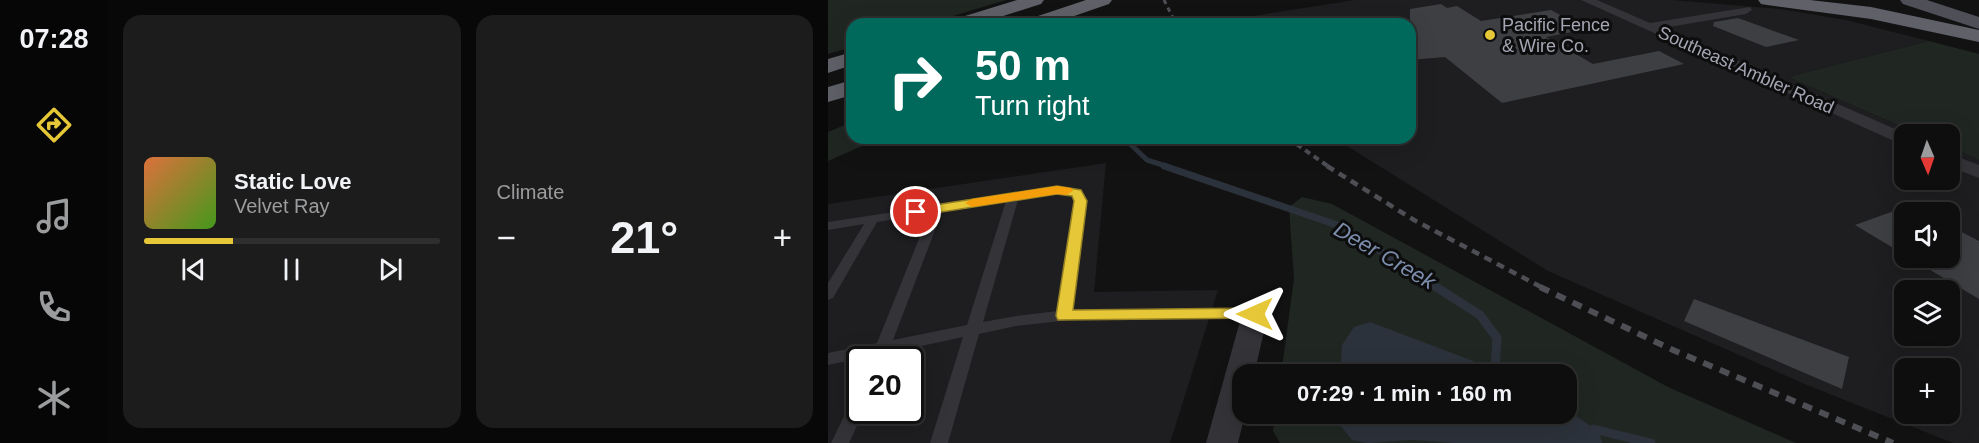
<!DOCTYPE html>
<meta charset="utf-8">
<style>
:root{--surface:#0e0e0e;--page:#1c1c1c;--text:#f1f3f6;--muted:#9b9c9e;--line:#2e2e2e;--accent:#e5c737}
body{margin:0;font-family:Helvetica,sans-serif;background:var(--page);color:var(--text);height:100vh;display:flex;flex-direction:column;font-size:22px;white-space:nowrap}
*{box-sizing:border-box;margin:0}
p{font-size:20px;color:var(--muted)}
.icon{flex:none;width:33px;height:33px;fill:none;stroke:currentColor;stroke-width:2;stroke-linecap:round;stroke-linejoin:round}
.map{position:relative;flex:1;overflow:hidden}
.drawer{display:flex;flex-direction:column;gap:15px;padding:15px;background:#080808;width:720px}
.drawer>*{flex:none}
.hud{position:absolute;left:18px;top:18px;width:570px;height:126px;border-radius:18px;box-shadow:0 6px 24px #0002,0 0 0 2px var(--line);background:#00695c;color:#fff;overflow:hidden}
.needle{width:39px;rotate:178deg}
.tools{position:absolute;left:1066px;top:124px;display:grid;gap:12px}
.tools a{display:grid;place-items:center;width:66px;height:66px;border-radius:12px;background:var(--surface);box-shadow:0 6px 24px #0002,0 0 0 2px var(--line);font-size:30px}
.speed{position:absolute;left:18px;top:346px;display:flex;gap:12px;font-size:30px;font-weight:700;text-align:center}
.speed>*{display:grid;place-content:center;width:78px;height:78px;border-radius:50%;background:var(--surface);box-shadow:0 6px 24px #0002,0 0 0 2px var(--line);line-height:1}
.speed .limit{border:3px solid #111;border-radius:9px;background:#fff;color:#111}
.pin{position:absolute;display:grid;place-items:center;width:51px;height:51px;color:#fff;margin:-26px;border:3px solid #fff;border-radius:50%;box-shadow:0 2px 6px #0007}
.me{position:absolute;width:66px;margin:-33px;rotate:270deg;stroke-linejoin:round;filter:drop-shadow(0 0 4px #0008)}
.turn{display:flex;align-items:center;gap:21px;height:126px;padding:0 30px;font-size:27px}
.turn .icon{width:78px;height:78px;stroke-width:2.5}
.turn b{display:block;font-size:42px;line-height:51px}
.big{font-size:45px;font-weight:700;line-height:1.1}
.drawer .card{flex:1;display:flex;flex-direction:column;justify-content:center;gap:9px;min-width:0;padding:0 21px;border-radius:18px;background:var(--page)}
.song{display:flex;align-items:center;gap:18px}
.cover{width:72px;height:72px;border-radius:9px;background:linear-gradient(135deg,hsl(20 70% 55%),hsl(100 70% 35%))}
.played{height:6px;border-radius:3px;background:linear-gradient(90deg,var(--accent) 30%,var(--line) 30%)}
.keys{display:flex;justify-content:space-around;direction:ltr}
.heat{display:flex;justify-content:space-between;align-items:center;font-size:33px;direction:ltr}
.drawer .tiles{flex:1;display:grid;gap:15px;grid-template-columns:repeat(2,1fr)}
.trip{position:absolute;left:404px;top:364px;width:345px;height:60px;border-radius:18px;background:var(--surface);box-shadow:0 6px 24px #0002,0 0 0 2px var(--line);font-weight:700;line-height:60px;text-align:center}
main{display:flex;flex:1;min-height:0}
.tab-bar{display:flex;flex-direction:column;width:108px;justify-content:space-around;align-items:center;background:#060606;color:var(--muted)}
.tab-bar .icon{width:42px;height:42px}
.tab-bar .selected{color:var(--accent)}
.tab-bar b{font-size:27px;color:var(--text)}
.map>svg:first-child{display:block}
.built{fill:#1e1e20;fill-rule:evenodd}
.green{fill:#202722}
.water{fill:#2c323b}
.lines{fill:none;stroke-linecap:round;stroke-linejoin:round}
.stream-far2{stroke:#2c323b;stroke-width:5}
.stream-far1{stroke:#2c323b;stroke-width:7}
.stream{stroke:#2c323b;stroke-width:9}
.building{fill:#3e3f43}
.lane{fill:#333338;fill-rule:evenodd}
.street{fill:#333338;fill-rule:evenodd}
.primary{fill:#4f4f57;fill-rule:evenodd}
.highway{fill:#5f6068;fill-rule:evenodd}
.rail-far3{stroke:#4e4f55;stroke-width:3;stroke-dasharray:4.5 4;stroke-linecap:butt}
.rail-far2{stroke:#4e4f55;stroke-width:4;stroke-dasharray:6 4.5;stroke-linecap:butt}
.rail-far1{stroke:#4e4f55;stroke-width:4.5;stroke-dasharray:8 6;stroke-linecap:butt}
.rail{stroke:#4e4f55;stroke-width:6;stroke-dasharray:10 8;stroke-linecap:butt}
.route{fill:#e5c737;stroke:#958124;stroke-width:1.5}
.slow{fill:#f59e0b}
.poi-dot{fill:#e5c737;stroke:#0d0d0e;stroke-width:2}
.labels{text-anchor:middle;stroke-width:6;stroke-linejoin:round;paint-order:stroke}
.far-poi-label{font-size:18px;fill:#a4a6b3;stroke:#0d0d0e;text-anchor:start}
.far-street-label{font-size:18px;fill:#a4a6b3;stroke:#0d0d0e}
.water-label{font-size:22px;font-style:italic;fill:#7c8eac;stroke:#0d0d0e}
</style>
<main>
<nav class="tab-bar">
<b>07:28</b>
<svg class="icon selected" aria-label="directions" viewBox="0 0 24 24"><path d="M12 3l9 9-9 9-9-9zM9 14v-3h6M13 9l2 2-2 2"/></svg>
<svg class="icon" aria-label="music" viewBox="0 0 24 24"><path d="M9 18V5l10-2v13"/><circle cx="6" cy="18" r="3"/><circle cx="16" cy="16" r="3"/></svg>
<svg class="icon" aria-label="phone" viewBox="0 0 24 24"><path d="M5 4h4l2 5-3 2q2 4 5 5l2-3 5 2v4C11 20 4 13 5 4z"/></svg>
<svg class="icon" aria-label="climate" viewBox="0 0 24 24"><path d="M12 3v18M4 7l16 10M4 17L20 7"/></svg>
</nav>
<section class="drawer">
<div class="tiles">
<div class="card">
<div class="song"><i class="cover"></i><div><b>Static Love</b><p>Velvet Ray</p></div></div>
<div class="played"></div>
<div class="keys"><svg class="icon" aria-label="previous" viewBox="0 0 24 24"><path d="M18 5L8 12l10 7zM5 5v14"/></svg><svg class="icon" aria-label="pause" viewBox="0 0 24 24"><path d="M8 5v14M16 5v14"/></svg><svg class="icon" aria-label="next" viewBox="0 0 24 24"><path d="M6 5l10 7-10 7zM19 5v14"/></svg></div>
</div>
<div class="card"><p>Climate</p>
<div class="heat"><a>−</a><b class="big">21°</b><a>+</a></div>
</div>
</div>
</section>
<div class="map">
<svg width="1151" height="443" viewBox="0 0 1151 443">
<rect width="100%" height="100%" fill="#121213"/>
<path class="built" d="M 527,0 L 844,0 L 952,9 L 1018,20 L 1101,41 L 960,77 L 1093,135 L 1077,135 L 1077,180 L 1122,180 L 1122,147 L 1151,160 L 1151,443 L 1125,443 L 979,385 L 720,271 L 506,138 L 582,138 L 582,24 L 380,23 ZM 1077,213 L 1122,213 L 1122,258 L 1077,258 ZM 1077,291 L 1122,291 L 1122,336 L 1077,336 ZM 1077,369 L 1122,369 L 1122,414 L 1077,414 Z
M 278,163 L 266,292 L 390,290 L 342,443 L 0,443 L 0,204 ZM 32,360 L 82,360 L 82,411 L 32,411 Z"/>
<path class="green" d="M 0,0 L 178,0 L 98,24 L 24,24 L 24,47 L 0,54 Z
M 1101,41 L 1151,54 L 1151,160 L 1122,147 L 1122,135 L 1093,135 L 960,77 Z
M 24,122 L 24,138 L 52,138 L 0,161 L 0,132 Z
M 474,197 L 504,204 L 840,387 L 968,443 L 452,443 L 445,431 L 447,414 L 738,414 L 738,375 L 453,375 L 466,279 L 461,207 Z"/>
<path class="water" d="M 542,322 L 682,375 L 512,375 L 514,345 L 526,327 Z
M 738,409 L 771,432 L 774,443 L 628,443 L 584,440 L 540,443 L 524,440 L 511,424 L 511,414 L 738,414 Z"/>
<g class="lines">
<path class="stream-far2" d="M 296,138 L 319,160 L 341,167"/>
<path class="stream-far1" d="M 336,166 L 515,227 L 610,288"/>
<path class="stream" d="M 608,287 L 652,315 L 669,338 L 667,369 L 673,375
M 765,429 L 823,443"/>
</g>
<path class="building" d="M 613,4 L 619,8 L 629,6 L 653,21 L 723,10 L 751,25 L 746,26 L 754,30 L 718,37 L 765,64 L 831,51 L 856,64 L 674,103 L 617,57 L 582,60 L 582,9 Z
M 910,18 L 971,40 L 938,47 L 885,26 L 886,22 Z
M 1077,207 L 1077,255 L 1027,225 Z
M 1122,226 L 1151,241 L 1151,299 L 1082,258 L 1122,258 Z
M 866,299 L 1021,357 L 1014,389 L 856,321 Z"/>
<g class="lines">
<path class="lane" d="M 229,187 L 253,191 L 258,201 L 244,310 L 427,309 L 432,310 L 434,314 L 432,318 L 251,319 L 188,326 L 151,334 L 120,443 L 102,443 L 135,337 L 61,353 L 58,360 L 42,360 L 44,356 L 0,365 L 0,353 L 49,343 L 101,214 L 49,222 L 5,298 L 0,300 L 0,283 L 36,224 L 0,230 L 0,222 ZM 229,193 L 244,196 L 246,201 L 230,311 L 188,316 L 155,322 L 190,200 ZM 178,201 L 139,325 L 65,340 L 114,212 Z
M 32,394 L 32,411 L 36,411 L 21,443 L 3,443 L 26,396 Z"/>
<path class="street" d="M 753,0 L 769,0 L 822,23 L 922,7 L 924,10 L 918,14 L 835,28 L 1081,135 L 1077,135 L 1077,146 Z
M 1122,154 L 1151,165 L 1151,178 L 1122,167 Z
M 427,304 L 437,307 L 440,314 L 426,375 L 414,375 L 414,414 L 417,414 L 410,443 L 378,443 L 414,314 L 417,307 Z"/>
<path class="primary" d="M 1072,0 L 1099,0 L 1151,17 L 1151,29 L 1075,4 Z"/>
<path class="highway" d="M 189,0 L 216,0 L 213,4 L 150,24 L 121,24 L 124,20 Z
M 258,0 L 284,0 L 281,4 L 223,24 L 195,24 L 198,20 Z
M 930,0 L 982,0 L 1043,7 L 1151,30 L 1151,42 L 1043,19 L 939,5 L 933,4 Z
M 24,52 L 24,65 L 0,73 L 0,59 Z
M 24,80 L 24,95 L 0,102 L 0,87 Z"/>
<path class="rail-far3" d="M 336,0 L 348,24"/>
<path class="rail-far2" d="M 460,138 L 501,167"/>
<path class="rail-far1" d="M 499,166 L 586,220 L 715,288"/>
<path class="rail" d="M 712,287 L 845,350 L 1065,443"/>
</g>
<path class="route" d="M 229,186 L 253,190 L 259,201 L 245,310 L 427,308 L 433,310 L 435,314 L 433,318 L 230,320 L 228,316 L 246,201 L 244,196 L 229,194 L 88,216 L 81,212 L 88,208 Z"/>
<path class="slow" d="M 229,186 L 243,188 L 245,191 L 238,195 L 229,194 L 144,207 L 137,203 L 144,199 Z"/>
<circle class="poi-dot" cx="662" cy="35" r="6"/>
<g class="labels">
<g class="far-poi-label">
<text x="674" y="31">Pacific Fence<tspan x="674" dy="21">&amp; Wire Co.</tspan></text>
</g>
<g class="far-street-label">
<text transform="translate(918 70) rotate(24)" y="6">Southeast Ambler Road</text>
</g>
<g class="water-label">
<text transform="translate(557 255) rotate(30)" y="8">Deer Creek</text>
</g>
</g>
</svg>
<div class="tools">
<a><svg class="needle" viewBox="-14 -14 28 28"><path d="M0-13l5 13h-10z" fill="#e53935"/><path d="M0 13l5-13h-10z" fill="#9b9c9e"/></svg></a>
<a><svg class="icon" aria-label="sound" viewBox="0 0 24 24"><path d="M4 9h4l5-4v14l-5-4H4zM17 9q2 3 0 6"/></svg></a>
<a><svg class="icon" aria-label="layers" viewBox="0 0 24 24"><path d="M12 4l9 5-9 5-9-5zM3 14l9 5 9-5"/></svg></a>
<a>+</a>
</div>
<div class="speed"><div class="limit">20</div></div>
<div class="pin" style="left:88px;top:212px;background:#d93025"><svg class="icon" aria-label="arrive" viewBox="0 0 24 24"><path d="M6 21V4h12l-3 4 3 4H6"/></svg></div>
<svg class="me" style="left:427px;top:314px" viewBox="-20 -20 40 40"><path d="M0-17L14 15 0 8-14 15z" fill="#e5c737" stroke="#fff" stroke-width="4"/></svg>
<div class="trip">07:29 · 1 min · 160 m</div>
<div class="hud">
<div class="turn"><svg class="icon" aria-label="right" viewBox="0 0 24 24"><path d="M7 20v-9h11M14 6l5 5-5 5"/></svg><div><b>50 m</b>Turn right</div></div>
</div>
</div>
</main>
